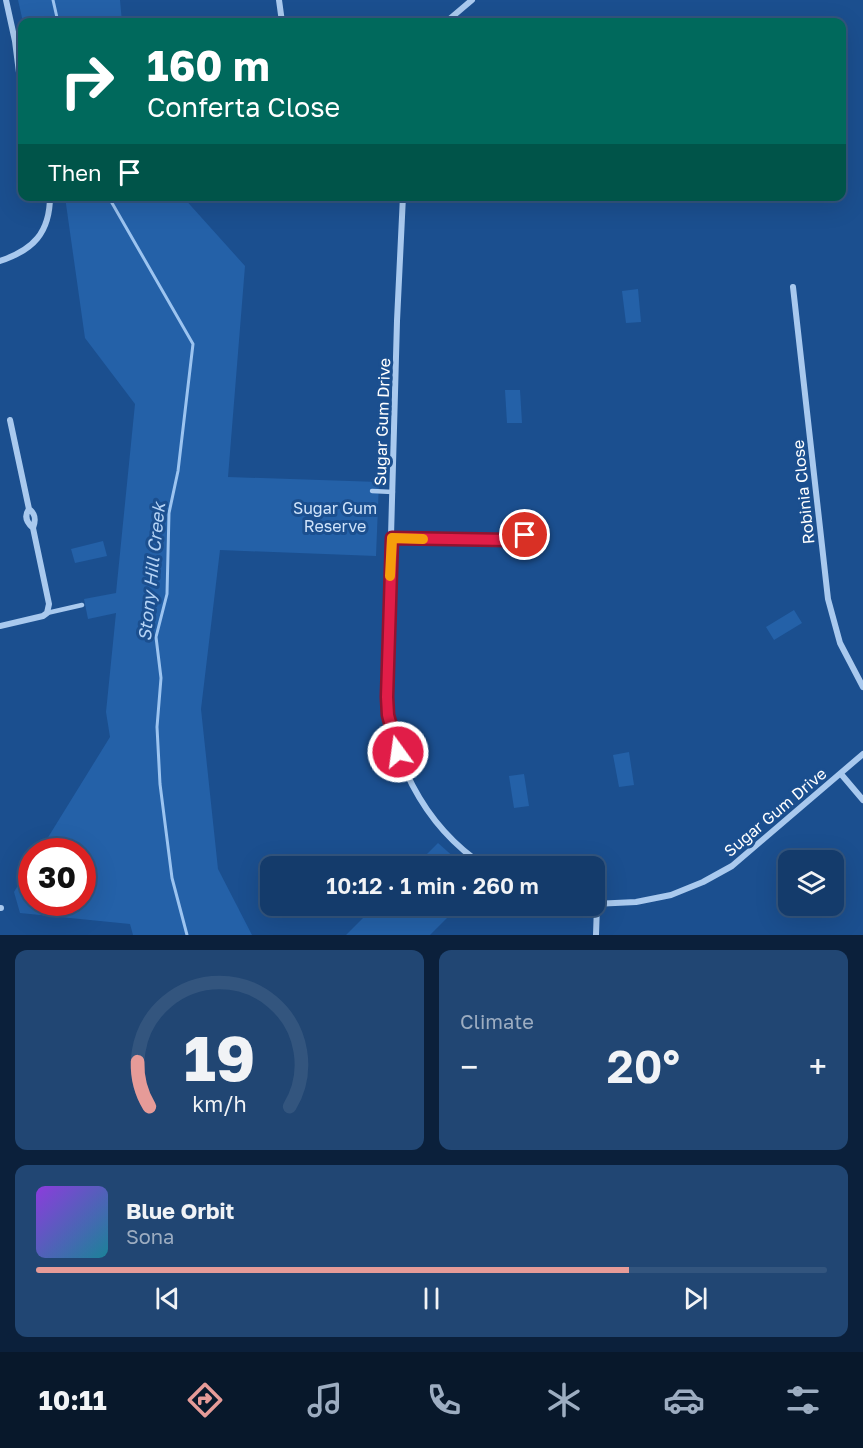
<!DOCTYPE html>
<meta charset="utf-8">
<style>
:root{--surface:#143b6b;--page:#214673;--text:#f1f3f6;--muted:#9dadc1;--line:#33557e;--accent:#e69b98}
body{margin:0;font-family:"Golos Text",sans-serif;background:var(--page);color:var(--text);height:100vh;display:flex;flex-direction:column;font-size:22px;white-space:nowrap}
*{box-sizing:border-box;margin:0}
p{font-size:20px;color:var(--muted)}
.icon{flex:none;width:33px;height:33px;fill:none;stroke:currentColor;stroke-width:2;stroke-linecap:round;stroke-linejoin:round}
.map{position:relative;height:935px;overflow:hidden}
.drawer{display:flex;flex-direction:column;gap:15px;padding:15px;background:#0b203b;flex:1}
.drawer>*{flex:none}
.banner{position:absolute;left:18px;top:18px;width:828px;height:183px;border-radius:12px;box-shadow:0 6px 24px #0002,0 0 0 2px var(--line);background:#00695c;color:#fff;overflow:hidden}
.fabs{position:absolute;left:778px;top:850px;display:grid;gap:12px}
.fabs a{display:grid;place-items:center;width:66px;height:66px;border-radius:12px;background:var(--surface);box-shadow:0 6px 24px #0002,0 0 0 2px var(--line);font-size:30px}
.speed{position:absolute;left:18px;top:838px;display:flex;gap:12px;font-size:30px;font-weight:700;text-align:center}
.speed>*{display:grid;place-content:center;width:78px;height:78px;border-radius:50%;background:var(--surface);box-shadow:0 6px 24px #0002,0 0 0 2px var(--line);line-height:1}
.speed .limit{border:9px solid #d22;background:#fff;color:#111}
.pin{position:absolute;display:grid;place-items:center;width:51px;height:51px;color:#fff;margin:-26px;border:3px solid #fff;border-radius:50%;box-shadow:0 2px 6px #0007}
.me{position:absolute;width:66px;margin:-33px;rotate:346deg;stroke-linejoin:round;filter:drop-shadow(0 0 4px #0008)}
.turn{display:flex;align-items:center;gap:21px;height:126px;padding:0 30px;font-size:27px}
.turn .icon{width:78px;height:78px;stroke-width:2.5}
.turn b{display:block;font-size:42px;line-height:51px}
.then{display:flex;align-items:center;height:57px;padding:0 30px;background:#0003;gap:12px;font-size:22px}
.big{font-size:45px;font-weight:600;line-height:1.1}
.drawer .tile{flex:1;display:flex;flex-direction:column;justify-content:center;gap:9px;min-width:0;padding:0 21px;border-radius:12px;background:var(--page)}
.drawer .dial{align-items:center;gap:0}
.dial svg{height:156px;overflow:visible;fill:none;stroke:var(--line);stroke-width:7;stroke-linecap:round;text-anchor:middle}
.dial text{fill:var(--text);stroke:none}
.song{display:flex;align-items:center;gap:18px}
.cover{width:72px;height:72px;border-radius:9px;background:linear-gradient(135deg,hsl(270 70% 55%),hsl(190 70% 35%))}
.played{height:6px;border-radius:3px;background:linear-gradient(90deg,var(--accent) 75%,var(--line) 75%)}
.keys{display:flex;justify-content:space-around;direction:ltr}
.heat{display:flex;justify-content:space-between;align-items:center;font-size:33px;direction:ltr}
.drawer .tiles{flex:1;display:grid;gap:15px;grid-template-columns:1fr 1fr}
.tile:last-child{grid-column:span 2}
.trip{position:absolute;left:260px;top:856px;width:345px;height:60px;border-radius:12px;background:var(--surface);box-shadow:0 6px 24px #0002,0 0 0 2px var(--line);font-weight:600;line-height:60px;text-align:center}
.tabs{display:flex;height:96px;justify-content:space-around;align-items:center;background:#08182b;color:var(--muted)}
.tabs .icon{width:42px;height:42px}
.tabs .on{color:var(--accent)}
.tabs b{font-size:27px;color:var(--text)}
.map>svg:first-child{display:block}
.green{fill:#2461a8}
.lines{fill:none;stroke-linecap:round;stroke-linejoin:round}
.stream{stroke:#9cc4f0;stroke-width:3}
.lane{stroke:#a9c9ee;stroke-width:4.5}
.street{stroke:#a9c9ee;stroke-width:6}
.route-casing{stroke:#92132f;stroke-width:15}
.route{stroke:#e11d48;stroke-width:10}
.slow{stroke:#f59e0b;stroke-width:10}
.labels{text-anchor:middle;stroke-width:6;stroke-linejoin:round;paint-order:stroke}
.street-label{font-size:16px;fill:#fff;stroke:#1b4f8f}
.park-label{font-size:16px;fill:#cfe3fa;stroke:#1b4f8f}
.water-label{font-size:18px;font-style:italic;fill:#b5d3f5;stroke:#1b4f8f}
</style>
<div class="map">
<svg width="863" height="935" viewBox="0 0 863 935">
<rect width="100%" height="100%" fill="#1b4f8f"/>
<path class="green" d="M 18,0 L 120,0 L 122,22 L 23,22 Z
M 65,197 L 183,197 L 245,266 L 228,477 L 379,482 L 376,556 L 220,550 L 201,709 L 218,869 L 252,935 L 133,935 L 130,924 L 20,913 L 14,892 L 31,864 L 32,903 L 82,903 L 82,852 L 39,852 L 110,737 L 106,712 L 116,613 L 88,619 L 84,599 L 116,593 L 135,404 L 85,338 Z
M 638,289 L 641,322 L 626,323 L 622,291 Z
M 505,390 L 520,390 L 522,423 L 507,423 Z
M 103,541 L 107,556 L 75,563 L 71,549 Z
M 794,610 L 802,623 L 774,640 L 766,627 Z
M 629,752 L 634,785 L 619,787 L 613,755 Z
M 524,774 L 529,806 L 514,808 L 509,776 Z
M 438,843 L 465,867 L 414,867 Z
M 375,906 L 459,906 L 430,935 L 346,935 Z"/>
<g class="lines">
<path class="stream" d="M 53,0 L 58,22
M 108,196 L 193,344 L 178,471 L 169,513 L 167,594 L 156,637 L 161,678 L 157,727 L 160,784 L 172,878 L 187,935"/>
<path class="lane" d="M 372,491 L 393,492
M 47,613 L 82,605"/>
<path class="street" d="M 6,0 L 15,41 L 22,96
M 279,0 L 282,22
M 446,22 L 472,0
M 403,196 L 397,321 L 387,679 C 386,753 423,826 486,867
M 0,261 C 33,250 50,233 50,196
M 793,287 L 828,599 L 840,643 L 863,687
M 29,509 C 24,516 26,522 33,528
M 392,538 L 509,540 L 525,535
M 0,626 L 43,616 L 47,613 L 49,604 L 33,528 C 36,520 36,514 29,509 L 10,420
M 841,774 L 863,800
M 594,904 L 636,902 L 671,895 L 703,882 L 732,866 L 863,754
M 0,908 L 1,908
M 596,935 L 597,905"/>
</g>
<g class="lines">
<defs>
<path id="route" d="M 398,752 L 388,715 L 387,697 L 392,538 L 509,540 L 525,535"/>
</defs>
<use href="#route" class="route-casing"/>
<use href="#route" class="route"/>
<path class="slow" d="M 390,576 L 392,538 L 423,539"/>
</g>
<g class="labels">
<g class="street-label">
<text transform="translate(382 422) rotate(-88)" y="6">Sugar Gum Drive</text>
<text transform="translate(803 492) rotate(-96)" y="6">Robinia Close</text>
<text transform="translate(775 812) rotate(-40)" y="6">Sugar Gum Drive</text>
</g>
<g class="park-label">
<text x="335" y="514">Sugar Gum<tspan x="335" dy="18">Reserve</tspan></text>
</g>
<g class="water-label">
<text transform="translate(152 572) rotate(-84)" y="6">Stony Hill Creek</text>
</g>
</g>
</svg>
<div class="fabs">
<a><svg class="icon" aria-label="layers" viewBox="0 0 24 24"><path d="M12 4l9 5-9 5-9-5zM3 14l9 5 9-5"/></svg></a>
</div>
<div class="speed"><div class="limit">30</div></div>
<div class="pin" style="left:525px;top:535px;background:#d93025"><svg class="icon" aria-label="arrive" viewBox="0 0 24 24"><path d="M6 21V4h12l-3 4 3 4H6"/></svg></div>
<svg class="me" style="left:398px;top:752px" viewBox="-20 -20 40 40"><circle r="17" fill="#e11d48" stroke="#fff" stroke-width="3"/><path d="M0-11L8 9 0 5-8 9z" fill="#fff"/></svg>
<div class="trip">10:12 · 1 min · 260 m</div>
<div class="banner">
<div class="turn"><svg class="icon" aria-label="right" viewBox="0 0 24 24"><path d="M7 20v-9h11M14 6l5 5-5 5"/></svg><div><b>160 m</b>Conferta Close</div></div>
<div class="then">Then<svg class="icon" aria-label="arrive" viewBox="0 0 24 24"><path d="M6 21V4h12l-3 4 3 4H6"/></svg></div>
</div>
</div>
<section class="drawer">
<div class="tiles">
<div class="tile dial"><svg viewBox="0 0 100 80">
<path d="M14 69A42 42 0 1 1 86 69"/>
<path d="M14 69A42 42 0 0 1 8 46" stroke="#e69b98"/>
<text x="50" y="56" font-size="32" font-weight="700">19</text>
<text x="50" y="72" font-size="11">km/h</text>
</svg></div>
<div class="tile"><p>Climate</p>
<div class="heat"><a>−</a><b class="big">20°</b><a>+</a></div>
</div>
<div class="tile">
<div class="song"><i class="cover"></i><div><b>Blue Orbit</b><p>Sona</p></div></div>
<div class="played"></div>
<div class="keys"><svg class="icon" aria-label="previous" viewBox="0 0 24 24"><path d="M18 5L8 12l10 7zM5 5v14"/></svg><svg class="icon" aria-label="pause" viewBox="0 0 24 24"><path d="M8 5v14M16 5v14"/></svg><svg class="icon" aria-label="next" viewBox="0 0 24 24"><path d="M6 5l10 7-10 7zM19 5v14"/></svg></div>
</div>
</div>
</section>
<nav class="tabs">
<b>10:11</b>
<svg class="icon on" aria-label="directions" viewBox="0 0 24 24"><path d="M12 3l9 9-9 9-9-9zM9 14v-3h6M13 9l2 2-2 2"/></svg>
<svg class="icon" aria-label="music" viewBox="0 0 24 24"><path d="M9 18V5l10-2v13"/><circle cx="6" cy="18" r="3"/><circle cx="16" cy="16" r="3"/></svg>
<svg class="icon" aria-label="phone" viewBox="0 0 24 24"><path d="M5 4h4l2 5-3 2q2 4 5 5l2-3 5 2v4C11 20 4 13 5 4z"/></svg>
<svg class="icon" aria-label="climate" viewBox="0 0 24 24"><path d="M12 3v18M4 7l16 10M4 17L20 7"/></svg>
<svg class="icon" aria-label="car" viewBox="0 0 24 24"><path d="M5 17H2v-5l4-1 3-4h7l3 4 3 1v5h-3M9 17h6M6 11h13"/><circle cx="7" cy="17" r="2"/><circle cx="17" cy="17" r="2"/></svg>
<svg class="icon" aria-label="filters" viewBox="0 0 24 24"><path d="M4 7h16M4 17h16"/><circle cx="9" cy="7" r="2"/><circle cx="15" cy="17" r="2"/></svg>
</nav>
